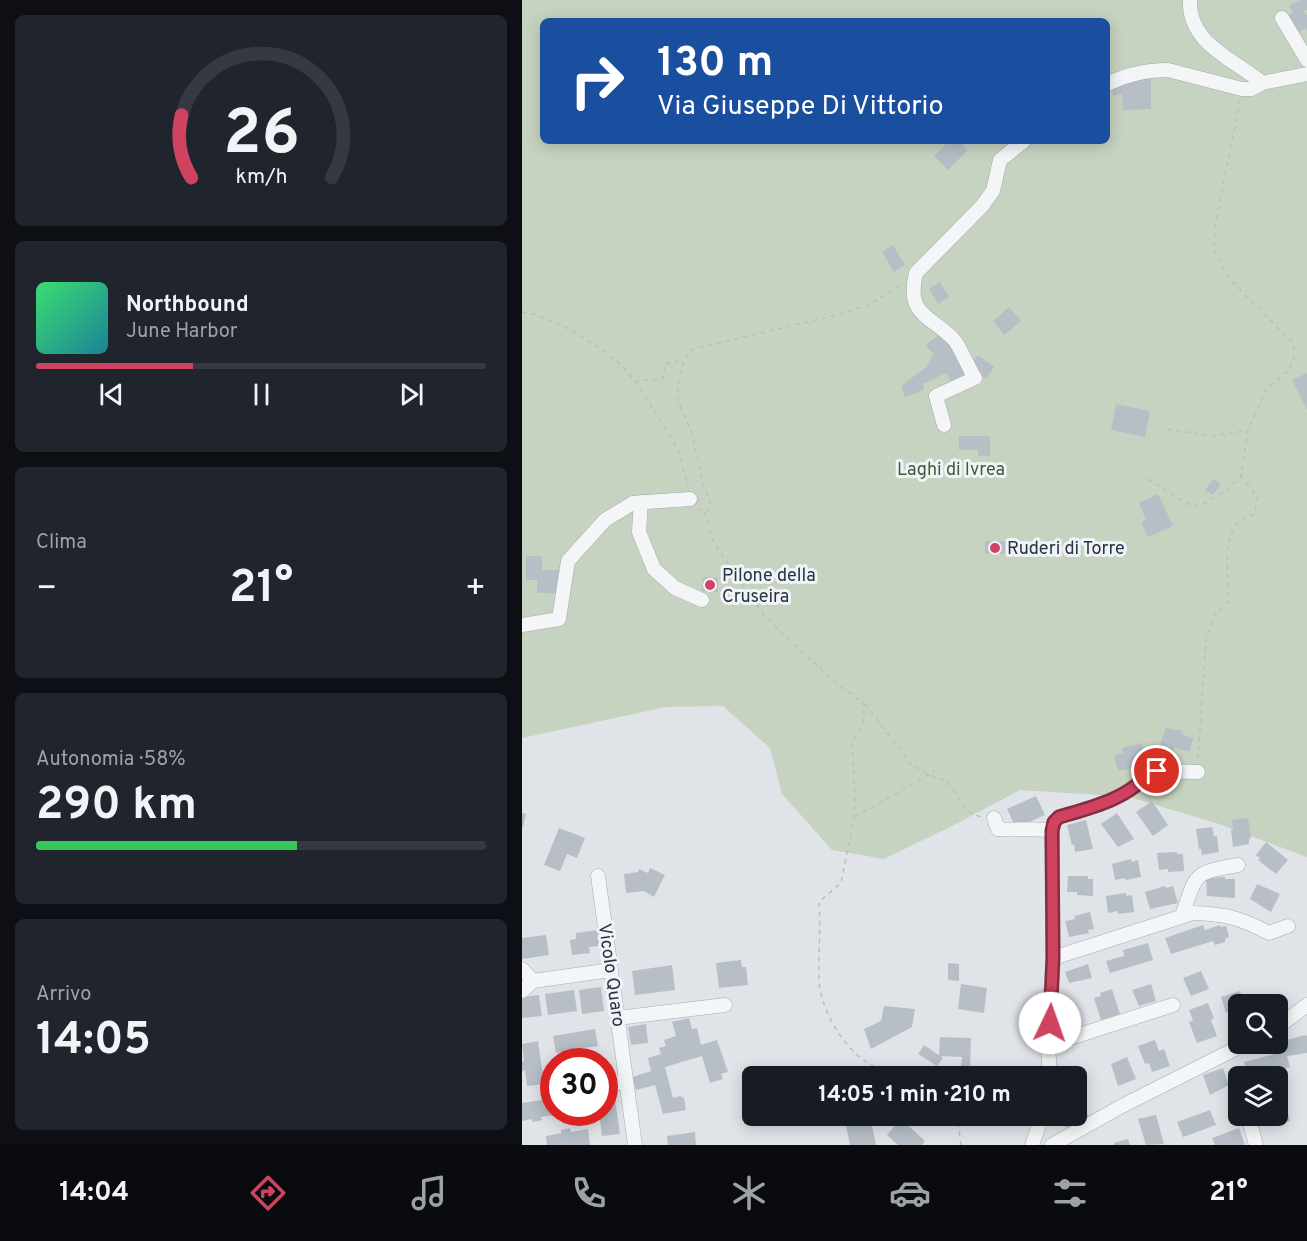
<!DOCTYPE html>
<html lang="it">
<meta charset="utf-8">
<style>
:root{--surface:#171b24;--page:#20242c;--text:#f1f3f6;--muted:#9ea1a6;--line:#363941;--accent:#d04360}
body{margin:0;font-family:Overpass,sans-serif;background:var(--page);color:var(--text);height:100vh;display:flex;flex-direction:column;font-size:22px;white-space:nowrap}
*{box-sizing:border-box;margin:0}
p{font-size:20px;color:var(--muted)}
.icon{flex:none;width:33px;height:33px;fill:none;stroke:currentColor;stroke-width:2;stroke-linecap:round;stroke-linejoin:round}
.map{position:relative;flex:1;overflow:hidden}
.sheet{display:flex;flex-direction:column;gap:15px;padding:15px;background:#0d0f14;width:522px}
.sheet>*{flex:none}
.guide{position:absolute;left:18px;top:18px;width:570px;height:126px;border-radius:9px;box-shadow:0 3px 15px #0003;background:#1a4fa0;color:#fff;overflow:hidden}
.controls{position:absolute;left:706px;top:994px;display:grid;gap:12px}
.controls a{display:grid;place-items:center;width:60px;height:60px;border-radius:9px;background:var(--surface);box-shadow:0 3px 15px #0003;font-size:30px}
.speed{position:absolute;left:18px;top:1048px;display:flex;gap:12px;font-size:30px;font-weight:700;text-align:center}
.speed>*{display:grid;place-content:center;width:78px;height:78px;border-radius:50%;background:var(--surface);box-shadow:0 3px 15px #0003;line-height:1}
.speed .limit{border:9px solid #d22;background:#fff;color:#111}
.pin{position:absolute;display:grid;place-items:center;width:51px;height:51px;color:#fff;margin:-26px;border:3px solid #fff;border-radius:50%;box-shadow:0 2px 6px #0007}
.me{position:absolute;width:66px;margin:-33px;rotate:3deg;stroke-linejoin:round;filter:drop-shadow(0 0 4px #0008)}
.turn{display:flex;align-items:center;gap:21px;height:126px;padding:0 18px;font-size:27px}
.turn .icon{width:78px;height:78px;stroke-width:2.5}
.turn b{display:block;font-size:42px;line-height:51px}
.big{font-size:45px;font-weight:700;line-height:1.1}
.sheet .card{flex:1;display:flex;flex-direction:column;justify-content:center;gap:9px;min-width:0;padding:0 21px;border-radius:9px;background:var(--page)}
.sheet .dial{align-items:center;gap:0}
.dial svg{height:156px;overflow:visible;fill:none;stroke:var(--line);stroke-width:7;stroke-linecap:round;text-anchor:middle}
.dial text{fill:var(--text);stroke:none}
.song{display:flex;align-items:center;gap:18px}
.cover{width:72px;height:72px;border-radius:9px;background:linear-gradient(135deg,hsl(140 70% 55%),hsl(190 70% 35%))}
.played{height:6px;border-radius:3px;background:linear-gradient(90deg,var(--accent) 35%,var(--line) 35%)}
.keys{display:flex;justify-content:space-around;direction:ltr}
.heat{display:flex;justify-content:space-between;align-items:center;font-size:33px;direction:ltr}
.charge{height:9px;border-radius:4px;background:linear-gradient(90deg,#34c759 58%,var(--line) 0)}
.trip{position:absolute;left:220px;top:1066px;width:345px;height:60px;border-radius:9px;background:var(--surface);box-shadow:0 3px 15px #0003;font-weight:700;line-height:60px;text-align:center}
.menu{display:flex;height:96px;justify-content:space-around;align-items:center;background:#090b0e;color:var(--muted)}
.menu .icon{width:42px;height:42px}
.menu .selected{color:var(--accent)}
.menu b{font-size:27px;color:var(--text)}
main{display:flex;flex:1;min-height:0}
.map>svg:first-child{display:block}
.green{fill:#c7d3c1;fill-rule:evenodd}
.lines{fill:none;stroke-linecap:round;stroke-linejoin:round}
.stream{stroke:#9ab4ca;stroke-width:3}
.building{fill:#b7bec6}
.minor-casing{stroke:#a5abb3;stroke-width:15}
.path{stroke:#babfc4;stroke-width:1.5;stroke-dasharray:4.5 4.5;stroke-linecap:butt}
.minor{stroke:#f3f5f7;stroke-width:14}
.route-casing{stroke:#872c3e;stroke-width:15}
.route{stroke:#d04360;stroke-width:10}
.poi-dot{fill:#d04360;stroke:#f0f3f7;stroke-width:2}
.labels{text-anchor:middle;stroke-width:6;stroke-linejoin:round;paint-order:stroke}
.park-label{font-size:18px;fill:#3f5d35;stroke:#f0f3f7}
.poi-label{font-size:18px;fill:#283341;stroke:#f0f3f7;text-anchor:start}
.street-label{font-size:18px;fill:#283341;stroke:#f0f3f7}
</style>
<main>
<section class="sheet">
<div class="card dial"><svg viewBox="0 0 100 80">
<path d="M14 69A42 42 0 1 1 86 69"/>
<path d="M14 69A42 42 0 0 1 9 37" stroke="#d04360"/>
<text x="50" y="56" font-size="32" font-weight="700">26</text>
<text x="50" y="72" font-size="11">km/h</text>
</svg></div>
<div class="card">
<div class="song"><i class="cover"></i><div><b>Northbound</b><p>June Harbor</p></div></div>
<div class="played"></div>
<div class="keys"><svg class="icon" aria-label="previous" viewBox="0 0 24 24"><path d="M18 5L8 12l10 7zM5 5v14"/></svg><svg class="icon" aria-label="pause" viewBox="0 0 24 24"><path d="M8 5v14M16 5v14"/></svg><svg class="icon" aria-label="next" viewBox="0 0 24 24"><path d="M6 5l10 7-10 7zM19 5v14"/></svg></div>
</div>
<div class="card"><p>Clima</p>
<div class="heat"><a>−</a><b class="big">21°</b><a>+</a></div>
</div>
<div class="card"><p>Autonomia · 58%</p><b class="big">290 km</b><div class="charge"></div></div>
<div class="card"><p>Arrivo</p><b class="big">14:05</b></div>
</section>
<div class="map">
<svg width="785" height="1145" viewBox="0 0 785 1145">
<rect width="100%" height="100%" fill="#e0e4e9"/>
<path class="green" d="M 0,0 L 785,0 L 785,857 L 697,824 L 607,797 L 498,790 L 430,826 L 362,859 L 310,850 L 260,794 L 248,748 L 201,706 L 144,707 L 0,738 ZM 21,21 L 585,21 L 585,141 L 21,141 Z"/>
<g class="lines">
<path class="stream" d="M 726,1049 L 735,1044"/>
</g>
<path class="building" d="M 778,0 L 785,0 L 785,10 L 782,11 L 785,16 L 785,31 L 783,28 L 775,33 L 765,16 L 771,12 L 767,6 Z
M 629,76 L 629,109 L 601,110 L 600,94 L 591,96 L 590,87 Z
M 427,141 L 437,141 L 446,150 L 426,170 L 412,156 Z
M 371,245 L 383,265 L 372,272 L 360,252 Z
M 418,282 L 427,297 L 416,304 L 407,289 Z
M 487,307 L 499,321 L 482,335 L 471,321 Z
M 420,333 L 434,347 L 430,351 L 448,375 L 431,385 L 424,373 L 401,384 L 402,390 L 383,397 L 379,386 L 403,368 L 412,354 L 403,345 Z
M 456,355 L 472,367 L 464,379 L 447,367 Z
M 785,373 L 785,410 L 770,380 Z
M 594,404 L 628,411 L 623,437 L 589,430 Z
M 437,436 L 468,436 L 468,456 L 456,456 L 456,450 L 437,450 Z
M 691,479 L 699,484 L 691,495 L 683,490 Z
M 636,494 L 651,526 L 626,537 L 619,522 L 624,520 L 617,503 Z
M 463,541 L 483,541 L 483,554 L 463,554 Z
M 4,556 L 20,556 L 20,570 L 37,570 L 37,593 L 15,593 L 15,580 L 4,580 Z
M 181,577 L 196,578 L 196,592 L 180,591 Z
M 644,728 L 660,731 L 659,734 L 671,738 L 667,752 L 652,747 L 651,751 L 637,747 Z
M 620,743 L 624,761 L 618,763 L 619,766 L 596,771 L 592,755 L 601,753 L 600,748 Z
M 514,796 L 523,815 L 494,828 L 485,809 Z
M 630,801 L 646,825 L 631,836 L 614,812 Z
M 0,813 L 4,814 L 1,827 L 0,827 Z
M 595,813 L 612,839 L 596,847 L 579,824 Z
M 726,818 L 729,838 L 727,839 L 727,844 L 711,847 L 709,830 L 711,830 L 710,820 Z
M 564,820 L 571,849 L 553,852 L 552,844 L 550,845 L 545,825 Z
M 690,827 L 692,836 L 695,836 L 697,852 L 680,855 L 679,849 L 677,849 L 674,829 Z
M 37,828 L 63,838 L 55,858 L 45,854 L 38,871 L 22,865 Z
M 744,842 L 766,860 L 754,874 L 736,860 L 738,858 L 734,855 Z
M 655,852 L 655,854 L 661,854 L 662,871 L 646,872 L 646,869 L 637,870 L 635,853 Z
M 609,859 L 610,862 L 616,860 L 619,877 L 603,880 L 603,878 L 593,880 L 590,864 Z
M 128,868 L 143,875 L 132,897 L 122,891 L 104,893 L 102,874 L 116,872 L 117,869 L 126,873 Z
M 546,876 L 566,876 L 566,879 L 571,879 L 571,896 L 555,895 L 555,892 L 545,892 Z
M 703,877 L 703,879 L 713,879 L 713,898 L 685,896 L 684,878 Z
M 735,884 L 758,894 L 749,912 L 728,899 Z
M 643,886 L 644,888 L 651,886 L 656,903 L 628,909 L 623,892 Z
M 604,893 L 604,896 L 610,895 L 612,912 L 596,914 L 596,911 L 586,913 L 584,896 Z
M 568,912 L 572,929 L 566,930 L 567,933 L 547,937 L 543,921 L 553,919 L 552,916 Z
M 681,925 L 683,930 L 698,925 L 699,927 L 704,926 L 707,937 L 703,939 L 703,942 L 693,945 L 691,941 L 649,954 L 643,938 Z
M 77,930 L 79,946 L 67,947 L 68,953 L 50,955 L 48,940 L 54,939 L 54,933 Z
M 24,935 L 27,955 L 0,959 L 0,938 Z
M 626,943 L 631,960 L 588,973 L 584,961 L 602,956 L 601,950 Z
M 219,960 L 220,967 L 224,967 L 226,985 L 197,988 L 194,963 Z
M 426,963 L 437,964 L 437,981 L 426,980 Z
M 566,964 L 570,978 L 547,983 L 543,972 Z
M 150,965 L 153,990 L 113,995 L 110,971 Z
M 679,971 L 687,989 L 669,996 L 661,978 Z
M 439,984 L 465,988 L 462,1013 L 436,1009 Z
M 629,984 L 634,1001 L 617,1006 L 610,990 Z
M 79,987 L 82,1011 L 60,1014 L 57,990 Z
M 590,989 L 598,1014 L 579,1020 L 572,998 L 579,996 L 578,993 Z
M 52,990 L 55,1011 L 26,1015 L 23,994 Z
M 718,991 L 721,1001 L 726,999 L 728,1005 L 717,1005 L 717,1027 L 713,1028 L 708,1011 L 704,1013 L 699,997 Z
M 17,995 L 20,1016 L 0,1018 L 0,997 Z
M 686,1003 L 692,1018 L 689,1020 L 695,1036 L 675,1043 L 667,1022 L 671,1020 L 667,1010 Z
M 362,1006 L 393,1009 L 390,1027 L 349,1049 L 342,1029 L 359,1021 Z
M 547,1010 L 547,1012 L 555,1010 L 559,1024 L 536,1030 L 534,1014 Z
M 167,1018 L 170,1029 L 175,1028 L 179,1045 L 195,1040 L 206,1072 L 199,1074 L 201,1079 L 188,1083 L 180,1056 L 143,1067 L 151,1098 L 158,1096 L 162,1098 L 164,1110 L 141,1114 L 133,1085 L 114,1090 L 110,1077 L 129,1071 L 126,1058 L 139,1054 L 137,1048 L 144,1046 L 142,1040 L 154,1036 L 150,1022 Z
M 124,1024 L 126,1043 L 109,1045 L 106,1027 Z
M 73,1029 L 76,1046 L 60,1048 L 61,1052 L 51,1053 L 51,1050 L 34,1053 L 31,1036 Z
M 783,1035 L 785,1036 L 785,1053 L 765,1056 L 768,1067 L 726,1077 L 722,1062 L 764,1051 L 761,1041 Z
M 418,1037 L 449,1038 L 448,1068 L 439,1067 L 440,1057 L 417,1056 Z
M 633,1040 L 637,1051 L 642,1049 L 648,1066 L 630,1072 L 627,1063 L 623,1064 L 616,1046 Z
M 16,1041 L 22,1084 L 5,1086 L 3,1070 L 0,1071 L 0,1061 L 2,1061 L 0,1044 Z
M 402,1045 L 421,1058 L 415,1066 L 396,1054 Z
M 605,1057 L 614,1079 L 596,1086 L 589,1064 Z
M 701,1068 L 707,1085 L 688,1095 L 681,1075 Z
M 432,1070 L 441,1077 L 416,1077 L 421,1071 L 427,1076 Z
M 760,1091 L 768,1121 L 759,1124 L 756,1115 L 756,1092 Z
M 92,1092 L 98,1134 L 80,1136 L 78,1120 L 75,1121 L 74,1113 L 82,1113 L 82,1093 Z
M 32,1098 L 32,1113 L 38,1114 L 19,1117 L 20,1120 L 11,1122 L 10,1119 L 0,1121 L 0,1103 Z
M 557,1102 L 560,1109 L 562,1108 L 567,1117 L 544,1128 L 539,1116 L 555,1116 Z
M 688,1110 L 694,1125 L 661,1137 L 655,1122 Z
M 634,1115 L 642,1144 L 624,1145 L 616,1119 Z
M 322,1116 L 348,1116 L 354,1145 L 328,1145 Z
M 735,1116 L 751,1116 L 751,1117 L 737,1121 Z
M 379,1119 L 403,1141 L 400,1145 L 376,1145 L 365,1135 Z
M 48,1128 L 49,1132 L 66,1129 L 68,1145 L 25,1145 L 24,1136 L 39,1133 L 39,1130 Z
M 717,1128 L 723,1145 L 693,1145 L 690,1138 Z
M 173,1132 L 174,1145 L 146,1145 L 145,1136 Z
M 606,1139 L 608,1145 L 592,1145 L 592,1143 Z"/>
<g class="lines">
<defs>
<path id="minor" d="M 668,0 C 666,44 712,59 740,83
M 760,18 L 785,60
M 585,84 C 603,75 626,70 646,70 L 720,89 L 729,89 L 740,83 L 785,74
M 422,425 L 414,396 L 453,378 C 447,369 438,347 433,341 C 411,316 383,317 394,273 L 460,206 L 471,191 L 478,160 L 502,141
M 119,502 L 117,532 L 132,569 L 153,588 L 180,600
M 0,625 L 37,619 L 46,561 L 83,520 L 111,503 L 168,499
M 472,818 L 476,829 C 494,831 515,827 530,831
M 76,876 L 113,1145
M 660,916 C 675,873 670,873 716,865
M 531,958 L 671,913 C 704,914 718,918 747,933 L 766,926
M 0,969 L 11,981
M 0,991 L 11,981 L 89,970
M 96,1018 L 203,1005
M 756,1027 L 785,1005
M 526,1045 L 651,1005
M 528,1077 L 526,1045 L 531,958 L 530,831 L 532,822 L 537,817 C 564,809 610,798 625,773 L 635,771 L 676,772
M 82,1085 L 104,1082
M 56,1113 L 56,1115
M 726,1116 L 734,1145
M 510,1145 L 520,1116
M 530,1145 L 600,1106 L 723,1044"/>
</defs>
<use href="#minor" class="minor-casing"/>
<path class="path" d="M 0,312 L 12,314 L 47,329 L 82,351 L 99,365 L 113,381 L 156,449 L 166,487
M 113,381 L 141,379 L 143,363 L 150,363 L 161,360
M 645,429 L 690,436 L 726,430
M 626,479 L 666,504 L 678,506 L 705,490 L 719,476 L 726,430 L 745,388 L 765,372 L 772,360 L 772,344 L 704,275 L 692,249 L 693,225 L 718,101
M 176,509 L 187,511 L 188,501 L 181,484 L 170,433 L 156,401 L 156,385 L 162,360 L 171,349 L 311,316 L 347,305 L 380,284
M 182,512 L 192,543 L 242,616 L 316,685 L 342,703 L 341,723 L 330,742 L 333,798 L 332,817 L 319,883 L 297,902 C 299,928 296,955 297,981 C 299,1012 325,1054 353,1067 C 361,1071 370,1074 379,1077
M 343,704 L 389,764 L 412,777 L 425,781 L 445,811 L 461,818
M 676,759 L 684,639 L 693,614 L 707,602 C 706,582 700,538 716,523 C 720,519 728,516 733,514 L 735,496 L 719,476
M 333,817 L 413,771
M 430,1116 L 436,1123 L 439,1145"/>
<use href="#minor" class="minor"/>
</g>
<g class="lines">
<defs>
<path id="route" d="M 528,1023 L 531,958 L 530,831 L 532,822 L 537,817 C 564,809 610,798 625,773 L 635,771"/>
</defs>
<use href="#route" class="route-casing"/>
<use href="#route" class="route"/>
</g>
<g class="poi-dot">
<circle cx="473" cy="548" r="6"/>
<circle cx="188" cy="585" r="6"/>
</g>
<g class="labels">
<g class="park-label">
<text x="429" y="475">Laghi di Ivrea</text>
</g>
<g class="poi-label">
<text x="485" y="554">Ruderi di Torre</text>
<text x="200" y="581">Pilone della<tspan x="200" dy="21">Cruseira</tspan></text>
</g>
<g class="street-label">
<text transform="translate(90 975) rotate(82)" y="6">Vicolo Quaro</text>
</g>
</g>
</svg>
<div class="controls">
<a><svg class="icon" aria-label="search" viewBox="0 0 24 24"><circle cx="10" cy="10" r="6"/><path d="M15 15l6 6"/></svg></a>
<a><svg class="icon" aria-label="layers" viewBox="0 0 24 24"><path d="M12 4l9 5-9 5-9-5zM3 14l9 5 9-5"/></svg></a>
</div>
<div class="speed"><div class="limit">30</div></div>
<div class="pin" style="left:635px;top:771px;background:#d93025"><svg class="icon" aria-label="arrive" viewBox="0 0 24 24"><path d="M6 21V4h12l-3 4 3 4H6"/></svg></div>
<svg class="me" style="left:528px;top:1023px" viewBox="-20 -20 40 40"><circle r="19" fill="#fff"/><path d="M0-13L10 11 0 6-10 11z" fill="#d04360"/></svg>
<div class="trip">14:05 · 1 min · 210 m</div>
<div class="guide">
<div class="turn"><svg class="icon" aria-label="right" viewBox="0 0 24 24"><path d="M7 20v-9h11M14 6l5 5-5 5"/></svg><div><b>130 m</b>Via Giuseppe Di Vittorio</div></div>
</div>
</div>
</main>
<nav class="menu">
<b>14:04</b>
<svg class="icon selected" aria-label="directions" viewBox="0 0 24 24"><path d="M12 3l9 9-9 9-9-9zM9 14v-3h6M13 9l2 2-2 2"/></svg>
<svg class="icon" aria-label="music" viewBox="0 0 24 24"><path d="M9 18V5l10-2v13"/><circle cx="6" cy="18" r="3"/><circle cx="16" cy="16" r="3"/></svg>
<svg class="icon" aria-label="phone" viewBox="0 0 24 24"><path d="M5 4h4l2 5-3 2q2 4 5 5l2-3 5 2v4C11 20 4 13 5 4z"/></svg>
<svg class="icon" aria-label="climate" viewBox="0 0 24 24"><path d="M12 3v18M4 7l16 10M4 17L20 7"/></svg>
<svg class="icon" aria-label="car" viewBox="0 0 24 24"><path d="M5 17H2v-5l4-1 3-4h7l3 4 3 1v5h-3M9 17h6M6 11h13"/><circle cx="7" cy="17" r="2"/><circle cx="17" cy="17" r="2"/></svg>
<svg class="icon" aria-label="filters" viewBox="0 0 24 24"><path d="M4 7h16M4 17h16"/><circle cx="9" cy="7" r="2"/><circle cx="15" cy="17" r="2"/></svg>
<b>21°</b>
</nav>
